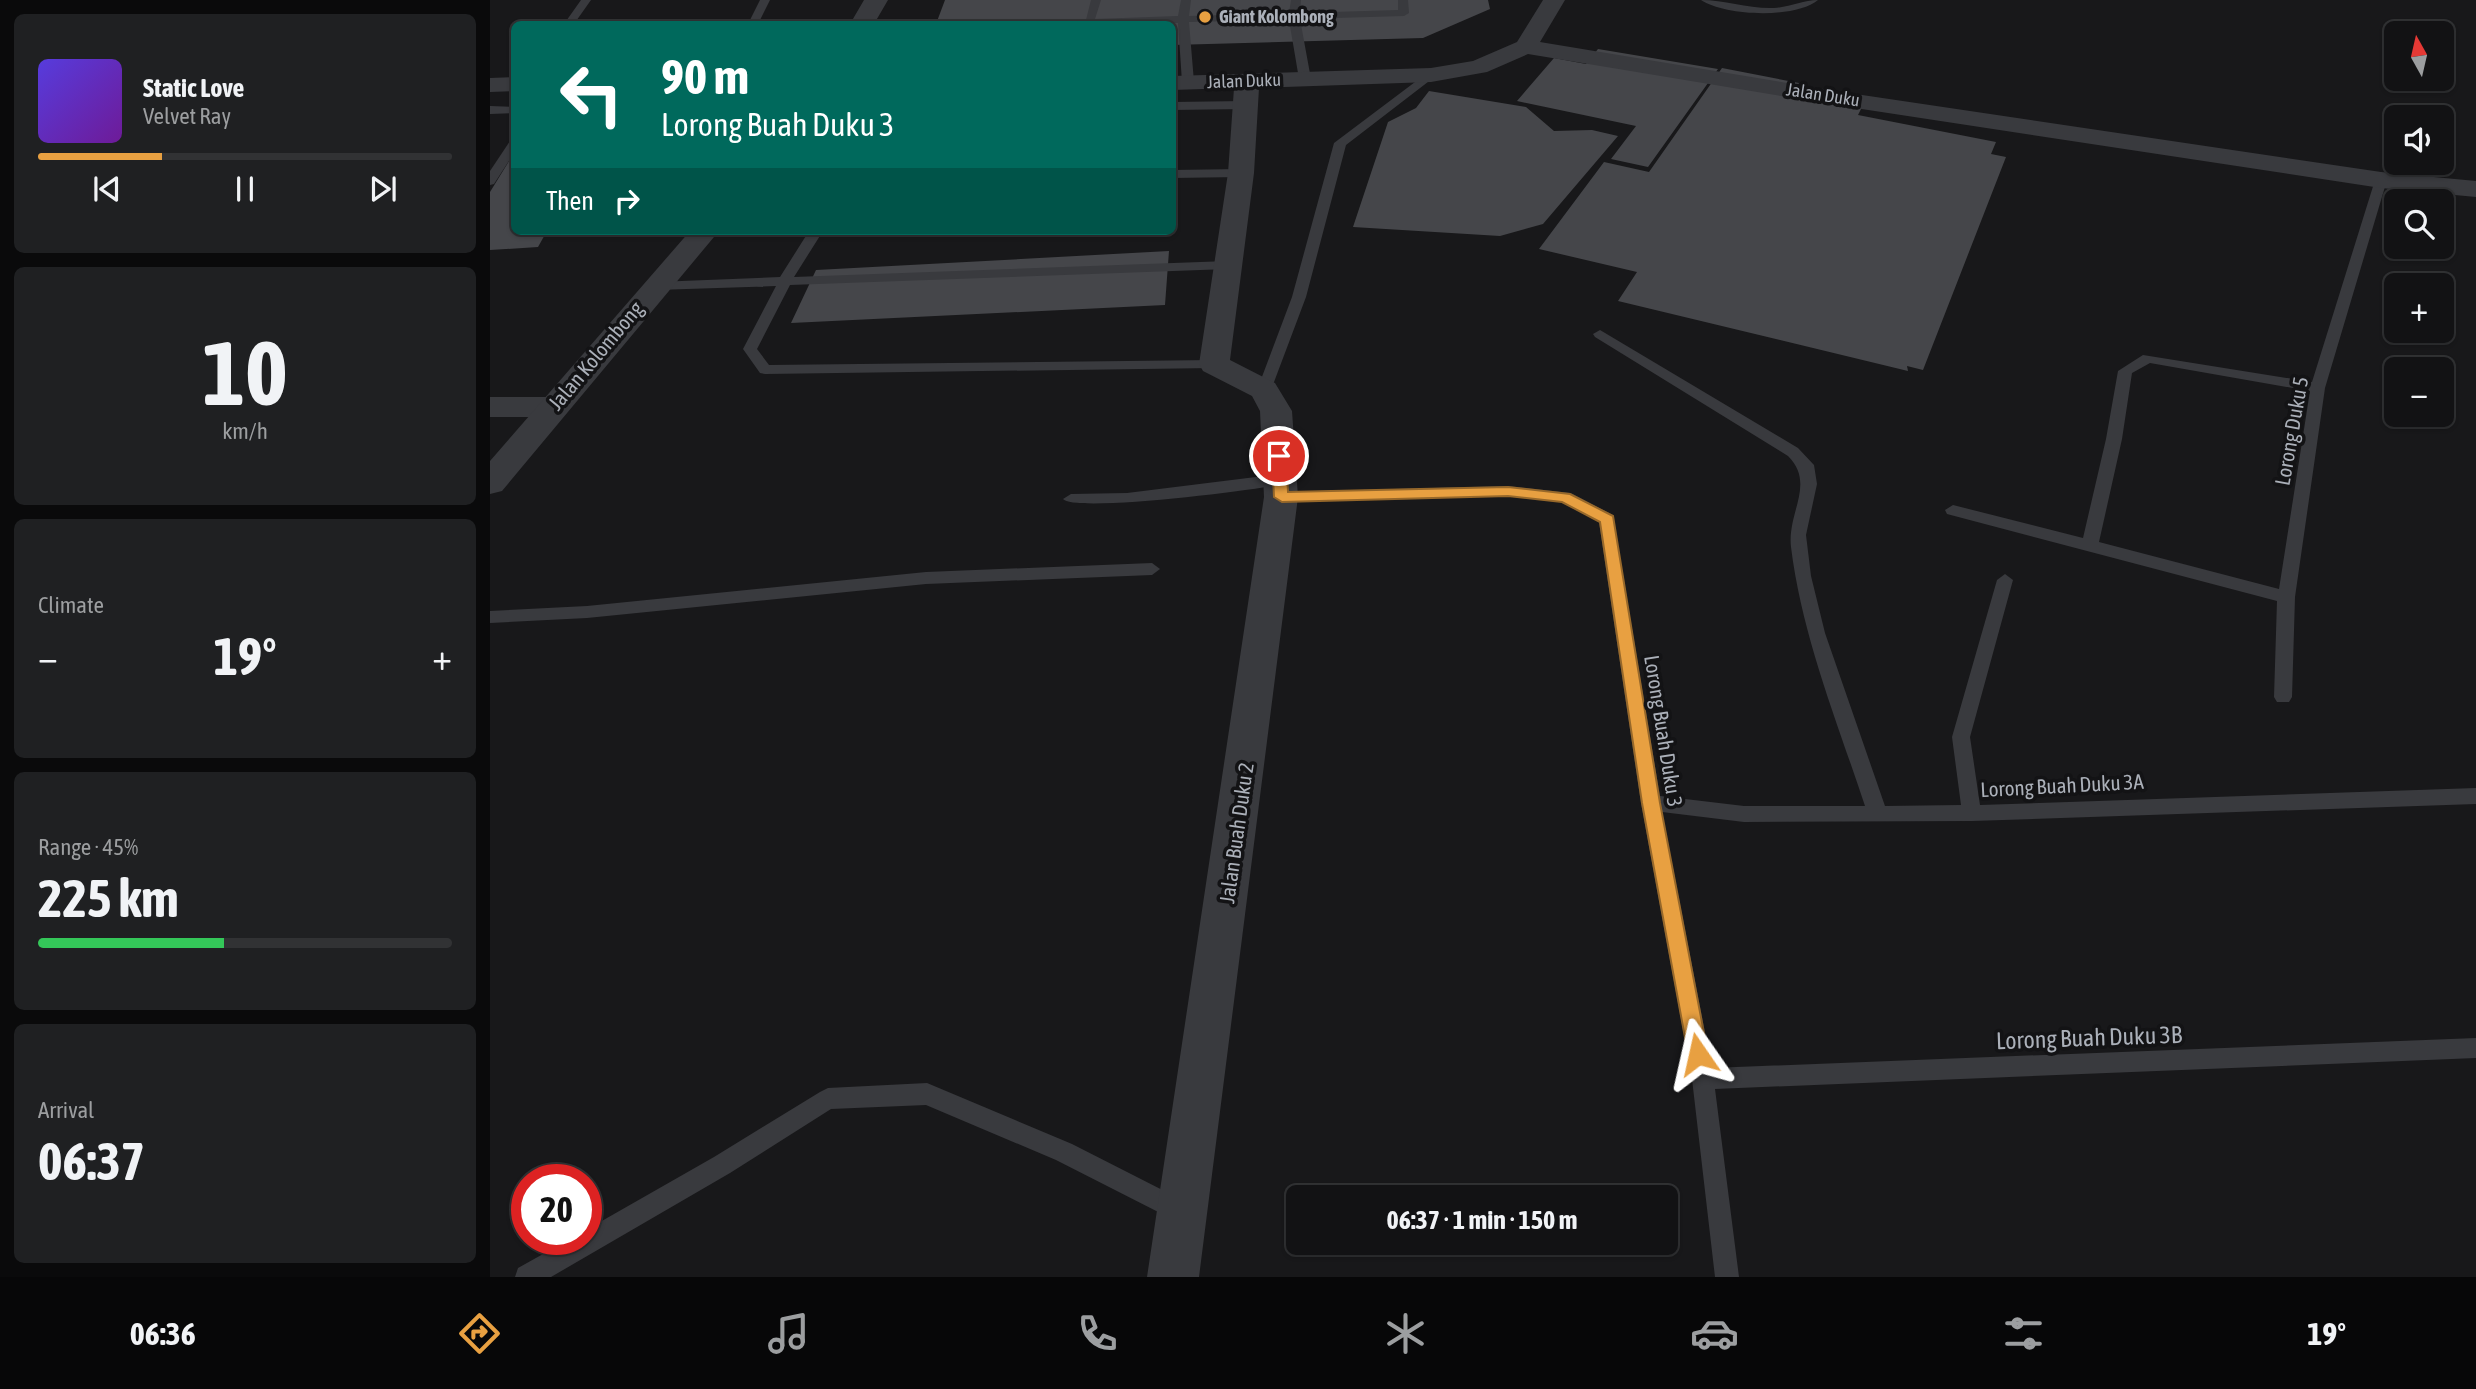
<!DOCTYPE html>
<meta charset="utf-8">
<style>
:root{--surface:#121214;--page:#1f2022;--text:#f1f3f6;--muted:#9c9ea0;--line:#313234;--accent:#e8a041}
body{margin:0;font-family:"Asap Condensed",sans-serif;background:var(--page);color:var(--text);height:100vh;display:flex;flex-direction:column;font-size:26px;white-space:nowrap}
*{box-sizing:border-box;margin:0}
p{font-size:23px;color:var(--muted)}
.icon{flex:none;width:38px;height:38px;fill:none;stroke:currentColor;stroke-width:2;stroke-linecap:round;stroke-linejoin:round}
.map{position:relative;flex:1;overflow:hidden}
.details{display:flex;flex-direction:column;gap:14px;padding:14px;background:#0a0a0b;width:490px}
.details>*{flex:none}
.guide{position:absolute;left:21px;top:21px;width:665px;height:214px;border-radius:10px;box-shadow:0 2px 5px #0004,0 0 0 2px var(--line);background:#00695c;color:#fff;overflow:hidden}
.needle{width:46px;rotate:352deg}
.tools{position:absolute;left:1894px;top:21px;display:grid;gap:14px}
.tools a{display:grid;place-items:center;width:70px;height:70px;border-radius:10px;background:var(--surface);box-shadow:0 2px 5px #0004,0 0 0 2px var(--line);font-size:35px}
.speed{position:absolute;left:21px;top:1164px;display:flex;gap:14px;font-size:35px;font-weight:700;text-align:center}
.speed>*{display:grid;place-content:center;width:91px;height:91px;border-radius:50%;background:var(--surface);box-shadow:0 2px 5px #0004,0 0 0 2px var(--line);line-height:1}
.speed .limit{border:10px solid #d22;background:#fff;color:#111}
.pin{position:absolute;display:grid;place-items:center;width:60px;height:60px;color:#fff;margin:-30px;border:4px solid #fff;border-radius:50%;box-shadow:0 2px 7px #0007}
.me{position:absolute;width:77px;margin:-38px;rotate:349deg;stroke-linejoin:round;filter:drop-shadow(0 0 5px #0008)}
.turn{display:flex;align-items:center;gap:24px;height:147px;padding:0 35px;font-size:32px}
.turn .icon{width:91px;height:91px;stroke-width:2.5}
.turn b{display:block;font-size:49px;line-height:60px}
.then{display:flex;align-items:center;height:66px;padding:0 35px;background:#0003;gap:14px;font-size:26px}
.big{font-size:52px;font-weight:700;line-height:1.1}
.details .widget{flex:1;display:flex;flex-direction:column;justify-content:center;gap:10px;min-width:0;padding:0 24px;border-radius:10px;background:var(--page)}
.details .dial{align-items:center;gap:0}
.dial b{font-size:91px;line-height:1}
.song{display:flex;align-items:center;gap:21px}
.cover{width:84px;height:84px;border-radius:10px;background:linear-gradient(135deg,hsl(250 70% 55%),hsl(280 70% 35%))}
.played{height:7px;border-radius:4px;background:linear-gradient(90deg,var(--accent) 30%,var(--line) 30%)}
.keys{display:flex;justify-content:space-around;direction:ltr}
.heat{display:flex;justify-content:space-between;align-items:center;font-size:38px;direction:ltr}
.charge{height:10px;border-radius:5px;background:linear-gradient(90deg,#34c759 45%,var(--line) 0)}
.trip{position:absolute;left:796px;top:1185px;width:392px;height:70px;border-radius:10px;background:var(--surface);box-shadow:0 2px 5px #0004,0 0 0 2px var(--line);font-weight:700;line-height:70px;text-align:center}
.tab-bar{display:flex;height:112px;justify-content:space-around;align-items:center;background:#070708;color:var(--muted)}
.tab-bar .icon{width:49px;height:49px}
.tab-bar .active{color:var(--accent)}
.tab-bar b{font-size:32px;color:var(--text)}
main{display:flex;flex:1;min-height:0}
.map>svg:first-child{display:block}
.building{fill:#45464a}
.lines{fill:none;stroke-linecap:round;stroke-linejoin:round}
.service{fill:#393a3e;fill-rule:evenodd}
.minor{fill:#393a3e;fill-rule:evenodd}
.tertiary{fill:#393a3e;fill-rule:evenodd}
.route{fill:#e8a041;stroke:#97682a;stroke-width:2}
.poi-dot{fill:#e8a041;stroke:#131315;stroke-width:2.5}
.labels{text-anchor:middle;stroke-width:7;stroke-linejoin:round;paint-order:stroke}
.far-poi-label{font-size:18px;font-weight:bold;fill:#abb0b9;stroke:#131315;text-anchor:start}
.far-street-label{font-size:18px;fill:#abb0b9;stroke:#131315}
.street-label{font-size:21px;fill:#abb0b9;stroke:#131315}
.near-street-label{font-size:24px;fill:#abb0b9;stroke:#131315}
</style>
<main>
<section class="details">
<div class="widget">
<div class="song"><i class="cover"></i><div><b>Static Love</b><p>Velvet Ray</p></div></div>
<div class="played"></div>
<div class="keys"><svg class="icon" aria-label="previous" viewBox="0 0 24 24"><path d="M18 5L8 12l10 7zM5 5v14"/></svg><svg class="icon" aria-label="pause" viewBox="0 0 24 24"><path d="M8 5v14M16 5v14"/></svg><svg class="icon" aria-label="next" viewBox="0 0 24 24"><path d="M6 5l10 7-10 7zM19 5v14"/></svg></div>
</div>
<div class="widget dial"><b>10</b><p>km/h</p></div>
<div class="widget"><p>Climate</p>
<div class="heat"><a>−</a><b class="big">19°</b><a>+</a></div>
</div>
<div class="widget"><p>Range · 45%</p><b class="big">225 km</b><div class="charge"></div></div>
<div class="widget"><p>Arrival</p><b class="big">06:37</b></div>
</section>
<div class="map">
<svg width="1986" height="1277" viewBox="0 0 1986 1277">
<rect width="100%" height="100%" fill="#18181a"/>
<path class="building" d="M 455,0 L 998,0 L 1000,9 L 933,38 L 682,45 L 682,24 L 446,24 Z
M 1108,49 L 1228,69 L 1158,167 L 1121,159 L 1146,126 L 1027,101 L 1064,58 L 1096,64 Z
M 1232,68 L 1309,83 L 1302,93 L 1372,107 L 1368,115 L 1506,142 L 1501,154 L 1516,157 L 1433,370 L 1417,366 L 1418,371 L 1128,301 L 1147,272 L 1049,249 L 1114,162 L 1159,172 Z
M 939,91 L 1036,107 L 1064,131 L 1102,130 L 1128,136 L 1053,224 L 1010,236 L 863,227 L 898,122 L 926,108 Z
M 24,153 L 24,231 L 57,231 L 48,247 L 0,250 L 0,192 Z
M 346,231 L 467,231 L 467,233 L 343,237 Z
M 679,251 L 675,305 L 301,323 L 326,270 Z"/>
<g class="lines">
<path class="service" d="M 91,0 L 101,0 L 84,24 L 74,24 Z
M 270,0 L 280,0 L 268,24 L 258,24 Z
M 601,0 L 611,0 L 605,19 L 688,16 L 691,0 L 701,0 L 699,16 L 799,13 L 801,0 L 811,0 L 810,13 L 908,10 L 908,0 L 918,0 L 919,13 L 914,16 L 810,19 L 821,79 L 815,82 L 809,79 L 799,20 L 699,22 L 704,82 L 698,85 L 692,82 L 688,23 L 595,24 Z
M 1211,0 C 1235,0 1259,9 1284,8 C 1300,7 1313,0 1328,0 C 1305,19 1235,16 1211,0 Z
M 937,73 L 947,75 L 856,145 L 816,297 L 781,390 L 774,395 L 769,393 L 767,390 L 802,297 L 844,143 Z
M 682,102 L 756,101 L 762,105 L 756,109 L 682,110 Z
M 0,106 L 24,107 L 24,113 L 0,114 Z
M 24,140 L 24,153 L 4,184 L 0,185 L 0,171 L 20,141 Z
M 682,170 L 751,169 L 757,173 L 751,177 L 682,178 Z
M 1891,176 L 1897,180 L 1835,388 L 1805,597 L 1802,697 L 1799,702 L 1787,702 L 1784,697 L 1787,601 L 1457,514 L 1455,510 L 1463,505 L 1593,538 L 1616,439 L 1628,371 L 1653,355 L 1822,382 L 1885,180 ZM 1660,363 L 1820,391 L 1789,589 L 1609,542 L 1632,439 L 1642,373 Z
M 319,231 L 333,231 L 304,277 L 738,261 L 745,265 L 738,269 L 300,285 L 267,349 L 279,365 L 724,360 L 731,364 L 724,368 L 275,374 L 270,373 L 253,349 L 286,286 L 166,290 L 159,286 L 166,282 L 290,277 Z
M 1110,330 L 1308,448 L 1324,465 L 1327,484 L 1316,535 L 1321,576 L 1335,633 L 1395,806 L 1471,805 L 1462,737 L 1507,580 L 1515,574 L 1523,580 L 1480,737 L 1490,805 L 1986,788 L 1986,804 L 1482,821 L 1254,822 L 1172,812 L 1222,1068 L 1986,1038 L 1986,1058 L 1225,1089 L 1249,1277 L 1225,1277 L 1202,1079 L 1151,803 L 1109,522 L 1072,502 L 1018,496 L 791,502 L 783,497 L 791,492 L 1018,486 L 1081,493 L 1123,515 L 1170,796 L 1254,806 L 1375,806 C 1347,721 1312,636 1301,547 C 1297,512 1326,484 1298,456 L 1105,337 L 1103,334 Z
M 791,474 L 797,475 L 799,479 L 797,483 C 770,490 584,513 573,499 L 581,494 L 637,493 Z
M 662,563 L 670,569 L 662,575 L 436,584 L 97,618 L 0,623 L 0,611 L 97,606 L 436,572 Z
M 437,1083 L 582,1144 L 696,1202 L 700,1210 L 696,1218 L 688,1222 L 680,1218 L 566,1160 L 436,1105 L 341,1109 L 240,1173 L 61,1277 L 25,1277 L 28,1268 L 80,1239 L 96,1239 L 96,1230 L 224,1157 L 330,1092 L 338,1088 Z"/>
<path class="minor" d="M 1053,0 L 1075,0 L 1050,42 L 1352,92 L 1891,172 L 1986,181 L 1986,197 L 1891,188 L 1352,106 L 1038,54 L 997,72 L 941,82 L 769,88 L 764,173 L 740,360 L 785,383 L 802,411 L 808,497 L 709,1277 L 657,1277 L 774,497 L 770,411 L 762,396 L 713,371 L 709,364 L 738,173 L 744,88 L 682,90 L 682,76 L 941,68 L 983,61 L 1027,42 Z
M 24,77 L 24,91 L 0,92 L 0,78 Z
M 0,397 L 64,397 L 75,400 L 80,407 L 75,414 L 64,417 L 0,417 Z"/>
<path class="tertiary" d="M 374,0 L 398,0 L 384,24 L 360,24 Z
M 200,231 L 229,231 L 12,491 L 0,494 L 0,461 Z"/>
</g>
<path class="route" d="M 789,452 L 796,456 L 798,492 L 1018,487 L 1080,494 L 1123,516 L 1170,803 L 1218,1054 L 1215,1061 L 1208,1063 L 1201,1061 L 1198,1054 L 1152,803 L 1110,522 L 1072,502 L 1018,496 L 792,502 L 784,497 L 782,456 Z"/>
<circle class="poi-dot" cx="715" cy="17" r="7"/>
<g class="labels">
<g class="far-poi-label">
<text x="729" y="23">Giant Kolombong</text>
</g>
<g class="far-street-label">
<text transform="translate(754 81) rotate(-2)" y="6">Jalan Duku</text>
<text transform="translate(1333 95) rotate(9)" y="6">Jalan Duku</text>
</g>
<g class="street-label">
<text transform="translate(106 356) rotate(-50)" y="7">Jalan Kolombong</text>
<text transform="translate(1802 431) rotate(-80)" y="7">Lorong Duku 5</text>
<text transform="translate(1173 731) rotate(81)" y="7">Lorong Buah Duku 3</text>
<text transform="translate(1572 786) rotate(-3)" y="7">Lorong Buah Duku 3A</text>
<text transform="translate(747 833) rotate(-82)" y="7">Jalan Buah Duku 2</text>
</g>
<g class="near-street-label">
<text transform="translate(1599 1038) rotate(-2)" y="8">Lorong Buah Duku 3B</text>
</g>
</g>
</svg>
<div class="tools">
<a><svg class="needle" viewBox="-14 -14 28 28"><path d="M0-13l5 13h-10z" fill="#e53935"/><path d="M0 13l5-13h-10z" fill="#9c9ea0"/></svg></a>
<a><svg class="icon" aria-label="sound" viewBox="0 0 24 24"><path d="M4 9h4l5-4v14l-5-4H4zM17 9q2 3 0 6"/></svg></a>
<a><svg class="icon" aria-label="search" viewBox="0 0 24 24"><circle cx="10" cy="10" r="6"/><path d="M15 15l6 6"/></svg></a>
<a>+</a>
<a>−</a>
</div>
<div class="speed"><div class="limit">20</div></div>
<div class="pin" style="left:789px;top:456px;background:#d93025"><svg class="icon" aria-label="arrive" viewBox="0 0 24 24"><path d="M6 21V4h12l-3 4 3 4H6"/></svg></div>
<svg class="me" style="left:1208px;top:1054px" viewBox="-20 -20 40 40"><path d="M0-17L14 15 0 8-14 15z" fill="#e8a041" stroke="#fff" stroke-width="4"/></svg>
<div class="trip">06:37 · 1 min · 150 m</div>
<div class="guide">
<div class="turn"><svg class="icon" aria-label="left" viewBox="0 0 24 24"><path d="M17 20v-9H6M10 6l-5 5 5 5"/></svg><div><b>90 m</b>Lorong Buah Duku 3</div></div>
<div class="then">Then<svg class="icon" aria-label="right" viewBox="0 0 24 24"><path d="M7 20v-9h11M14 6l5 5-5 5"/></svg></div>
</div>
</div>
</main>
<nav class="tab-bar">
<b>06:36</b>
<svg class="icon active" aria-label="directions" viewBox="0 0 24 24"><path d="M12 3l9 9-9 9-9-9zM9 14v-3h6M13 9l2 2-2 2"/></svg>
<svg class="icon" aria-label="music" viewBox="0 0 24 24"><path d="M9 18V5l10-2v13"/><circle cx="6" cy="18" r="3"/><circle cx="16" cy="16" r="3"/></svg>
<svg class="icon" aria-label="phone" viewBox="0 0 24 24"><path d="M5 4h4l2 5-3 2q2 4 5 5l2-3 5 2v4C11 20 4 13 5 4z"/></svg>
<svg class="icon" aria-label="climate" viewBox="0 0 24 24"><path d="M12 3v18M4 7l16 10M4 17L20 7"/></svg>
<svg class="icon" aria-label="car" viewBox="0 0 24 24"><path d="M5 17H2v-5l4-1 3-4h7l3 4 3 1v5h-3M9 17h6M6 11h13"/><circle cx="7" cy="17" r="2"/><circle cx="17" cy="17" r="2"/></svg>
<svg class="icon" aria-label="filters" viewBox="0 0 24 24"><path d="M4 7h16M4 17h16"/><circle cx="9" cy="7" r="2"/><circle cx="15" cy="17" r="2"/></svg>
<b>19°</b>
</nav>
